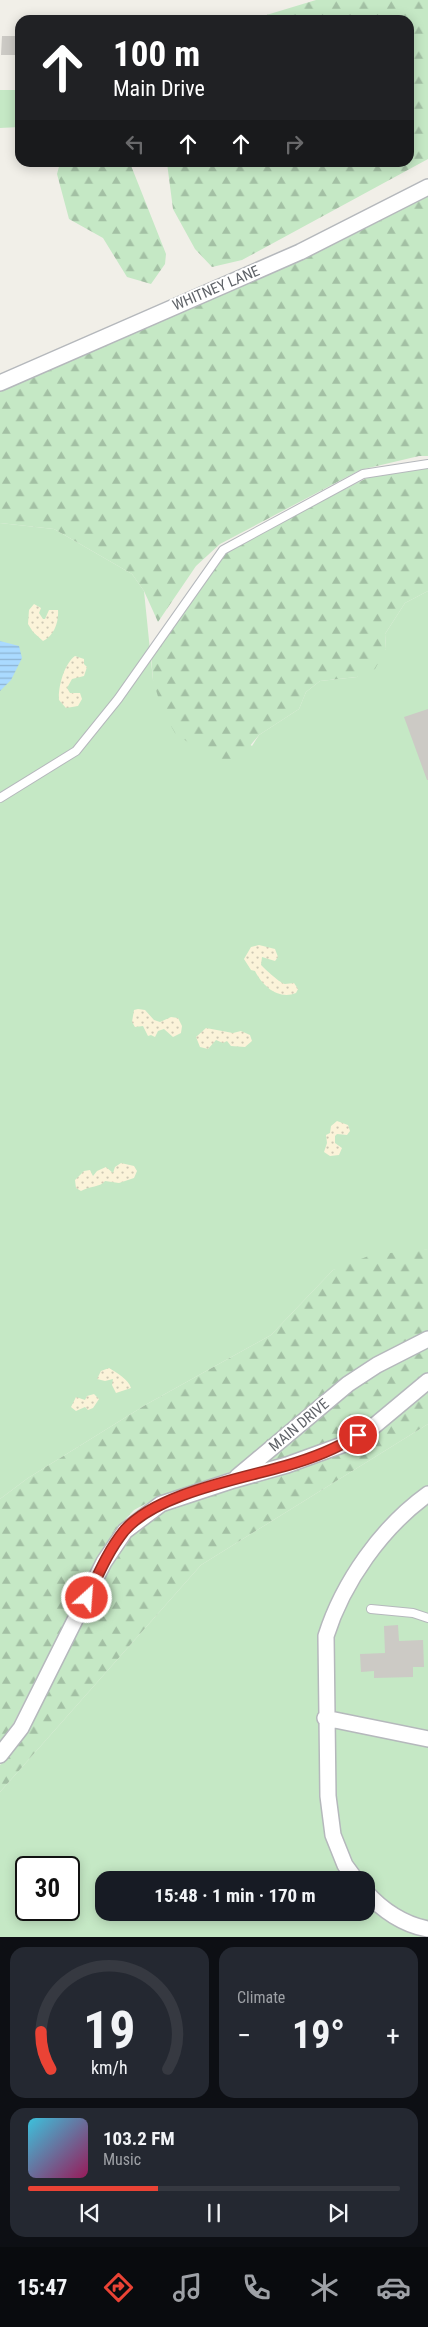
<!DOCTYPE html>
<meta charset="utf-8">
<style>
:root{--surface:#171b24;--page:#242831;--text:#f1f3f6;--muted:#9ea1a6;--line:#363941;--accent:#ea4335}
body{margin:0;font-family:"Roboto Condensed",sans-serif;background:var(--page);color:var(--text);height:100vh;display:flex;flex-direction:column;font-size:19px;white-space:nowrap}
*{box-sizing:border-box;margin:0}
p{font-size:16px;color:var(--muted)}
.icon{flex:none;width:28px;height:28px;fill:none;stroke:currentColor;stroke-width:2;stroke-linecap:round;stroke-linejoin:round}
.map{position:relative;height:1937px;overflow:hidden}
.details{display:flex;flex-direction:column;gap:10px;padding:10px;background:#0d0f14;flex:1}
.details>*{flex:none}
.top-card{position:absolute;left:15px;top:15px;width:399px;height:152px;border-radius:15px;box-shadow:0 2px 12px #0003;background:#202124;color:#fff;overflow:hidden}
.speed{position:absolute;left:15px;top:1856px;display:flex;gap:10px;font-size:25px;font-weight:700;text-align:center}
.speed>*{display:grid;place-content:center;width:65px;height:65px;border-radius:50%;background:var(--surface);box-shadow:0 2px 12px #0003;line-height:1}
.speed .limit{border:2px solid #111;border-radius:8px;background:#fff;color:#111}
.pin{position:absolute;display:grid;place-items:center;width:42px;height:42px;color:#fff;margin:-21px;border:2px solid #fff;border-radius:50%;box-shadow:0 1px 5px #0007}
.me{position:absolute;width:55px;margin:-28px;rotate:26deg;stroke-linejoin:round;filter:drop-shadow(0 0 4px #0008)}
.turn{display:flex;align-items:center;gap:18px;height:105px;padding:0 15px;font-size:22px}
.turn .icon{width:65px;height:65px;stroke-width:2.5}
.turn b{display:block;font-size:35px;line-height:42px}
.lanes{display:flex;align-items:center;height:48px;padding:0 15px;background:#0003;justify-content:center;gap:25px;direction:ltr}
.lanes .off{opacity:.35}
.big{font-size:38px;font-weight:700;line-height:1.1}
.details .tile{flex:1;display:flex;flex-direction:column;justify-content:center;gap:8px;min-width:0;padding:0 18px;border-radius:15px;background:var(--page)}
.details .dial{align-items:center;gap:0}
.dial svg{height:130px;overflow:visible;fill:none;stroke:var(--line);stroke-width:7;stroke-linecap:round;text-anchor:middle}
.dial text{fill:var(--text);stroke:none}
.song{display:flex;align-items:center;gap:15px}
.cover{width:60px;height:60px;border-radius:8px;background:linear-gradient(135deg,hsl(190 70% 55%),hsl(330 70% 35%))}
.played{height:5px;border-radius:2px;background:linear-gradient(90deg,var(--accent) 35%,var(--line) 35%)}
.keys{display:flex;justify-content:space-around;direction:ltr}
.heat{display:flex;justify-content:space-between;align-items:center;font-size:28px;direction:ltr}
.details .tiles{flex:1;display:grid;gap:10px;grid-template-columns:1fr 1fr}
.tile:last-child{grid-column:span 2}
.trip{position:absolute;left:95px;top:1871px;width:280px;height:50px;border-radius:15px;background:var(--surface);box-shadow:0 2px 12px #0003;font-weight:700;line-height:50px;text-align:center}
.dock{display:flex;height:80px;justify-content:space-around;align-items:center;background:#090b0e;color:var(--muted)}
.dock .icon{width:35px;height:35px}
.dock .active{color:var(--accent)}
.dock b{font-size:22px;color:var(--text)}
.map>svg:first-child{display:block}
.grass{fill:#c5e8c5;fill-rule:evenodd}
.forest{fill:url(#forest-firs)}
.sand{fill:url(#sand-dots)}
.water{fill:url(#water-rules)}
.building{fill:#cccac5}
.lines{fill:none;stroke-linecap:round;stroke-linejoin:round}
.service-casing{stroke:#b5b8bc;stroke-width:10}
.minor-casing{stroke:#b5b8bc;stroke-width:18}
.service{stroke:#fff;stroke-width:8}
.minor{stroke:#fff;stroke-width:15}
.route-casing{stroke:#982c22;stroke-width:12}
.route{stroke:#ea4335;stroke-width:9}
.labels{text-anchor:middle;stroke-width:4;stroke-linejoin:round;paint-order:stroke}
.street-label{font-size:15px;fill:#5f6368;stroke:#fff}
</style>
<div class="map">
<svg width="428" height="1937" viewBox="0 0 428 1937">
<defs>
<pattern id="forest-firs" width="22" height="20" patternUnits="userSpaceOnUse" patternTransform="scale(1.25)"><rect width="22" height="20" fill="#c5e8c5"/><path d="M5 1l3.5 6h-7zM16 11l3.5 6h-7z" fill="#a3c0a4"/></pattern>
<pattern id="sand-dots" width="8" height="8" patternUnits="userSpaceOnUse" patternTransform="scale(1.25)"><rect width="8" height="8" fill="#fbf3d9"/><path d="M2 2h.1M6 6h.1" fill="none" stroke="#cec8b4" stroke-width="1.8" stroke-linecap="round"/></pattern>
<pattern id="water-rules" width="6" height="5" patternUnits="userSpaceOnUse" patternTransform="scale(1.25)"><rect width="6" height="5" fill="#aadaff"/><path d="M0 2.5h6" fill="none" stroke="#8eb4d2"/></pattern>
</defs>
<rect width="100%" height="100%" fill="#f1efe8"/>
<path class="grass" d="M 0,90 L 20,90 L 20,127 L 0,128 Z
M 0,523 L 54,529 L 132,574 L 144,591 L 153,680 L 252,746 L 259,735 L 299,709 L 306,692 L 320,681 L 357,677 L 386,649 L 385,634 L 405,603 L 428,591 L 428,1249 L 333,1270 L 271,1335 L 147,1404 L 28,1478 L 0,1499 Z
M 428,1424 L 428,1937 L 0,1937 L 0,1792 L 201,1565 ZM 26,1868 L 69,1868 L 69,1910 L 26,1910 ZM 104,1880 L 366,1880 L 366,1912 L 104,1912 Z"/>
<path class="forest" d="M 316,0 L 428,0 L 428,159 L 242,260 L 212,267 L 195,249 L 173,209 L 167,163 L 409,162 L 409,20 L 250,20 Z
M 60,163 L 130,163 L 166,254 L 165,264 L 151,284 L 127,277 L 103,238 L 69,219 L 57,174 Z
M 428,187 L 428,456 L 419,456 L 360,470 L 220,544 L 196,566 L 158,622 L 144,591 L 132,574 L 54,529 L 0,523 L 0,383 Z
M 421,467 L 428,467 L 428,591 L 405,603 L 385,634 L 386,649 L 375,669 L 357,677 L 320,681 L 306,692 L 299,709 L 259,735 L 239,759 L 223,762 L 203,753 L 175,733 L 162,710 L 153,680 L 151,655 L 223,550 L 367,478 Z
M 428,1249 L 428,1334 L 236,1470 L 160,1496 L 134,1510 L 114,1531 L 97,1559 L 13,1724 L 0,1742 L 0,1499 L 28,1478 L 147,1404 L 271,1335 L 333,1270 L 371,1255 Z
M 428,1344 L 428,1375 L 358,1432 L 248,1473 L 367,1378 Z
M 428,1388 L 428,1424 L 201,1565 L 0,1792 L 0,1765 L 15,1748 L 28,1729 L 109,1568 L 127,1537 L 145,1522 L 163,1512 L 290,1469 Z"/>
<path class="sand" d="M 34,604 L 41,608 L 39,613 L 43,619 L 45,619 L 49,610 L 58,610 C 59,622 54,636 43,641 L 33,632 L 28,624 L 29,610 Z
M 75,656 L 84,659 L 84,664 L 87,667 L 84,676 L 72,679 L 67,688 L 70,693 L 80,693 L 82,699 L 78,706 L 66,708 L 59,700 C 58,687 64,664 75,656 Z
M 259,945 L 275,949 L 278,957 L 275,961 L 262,957 L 261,965 C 265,969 281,984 285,984 C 288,984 291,983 294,983 L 298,989 L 296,993 C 279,1000 263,987 255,971 L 251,970 L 244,959 L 251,947 Z
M 138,1009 L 145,1010 L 154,1020 L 160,1022 L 171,1017 L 178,1018 L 182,1026 L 181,1033 L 173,1037 L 164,1029 L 158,1031 L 155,1037 L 151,1035 L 148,1036 L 143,1026 L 135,1027 L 132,1022 L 134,1010 Z
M 206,1028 L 233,1033 L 241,1031 L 250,1035 L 252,1041 L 245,1047 L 231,1046 L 227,1041 L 223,1043 L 216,1040 L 208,1049 L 200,1047 L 196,1037 Z
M 337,1121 L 348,1125 L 350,1131 L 347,1135 L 337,1134 L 335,1136 L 335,1143 L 342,1148 L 339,1155 L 330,1156 L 324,1152 L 327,1143 L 326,1135 L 330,1133 L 331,1126 Z
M 121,1163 L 134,1166 L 137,1171 L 134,1178 L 119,1183 L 105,1181 C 101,1187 89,1186 81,1191 L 76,1188 L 75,1180 L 84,1171 L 90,1170 L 93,1176 L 97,1171 L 106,1167 L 113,1173 L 115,1167 Z
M 109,1368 C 116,1372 129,1380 131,1388 L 116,1393 L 112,1385 L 113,1379 L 105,1381 L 97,1379 L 101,1371 Z
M 94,1394 L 99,1399 L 93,1408 L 88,1410 L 85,1407 L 76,1411 L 71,1407 L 76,1397 L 85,1400 L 87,1396 Z"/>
<path class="water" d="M 0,641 L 19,646 L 22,658 L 11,680 L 0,691 Z"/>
<path class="building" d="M 2,36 L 20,36 L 20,55 L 1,55 Z
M 428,709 L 428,780 L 427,780 L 404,717 Z
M 398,1625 L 399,1641 L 423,1640 L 424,1667 L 413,1667 L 413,1677 L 374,1678 L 374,1671 L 361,1672 L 360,1654 L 385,1653 L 384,1626 Z"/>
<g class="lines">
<defs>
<path id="service" d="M 0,798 L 76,751 L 118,699 L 223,550 L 363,474 L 428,464
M 371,1609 L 413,1613 L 428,1618"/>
<path id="minor" d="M 0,383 L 300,252 L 428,187
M 237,1477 L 348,1384 L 377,1365 L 428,1339
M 325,1718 L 428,1739
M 0,1755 L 21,1728 L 104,1562 L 125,1531 L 161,1504 L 234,1480 L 287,1465 L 342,1445 L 374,1426 L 428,1381
M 356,1880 L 345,1865 L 333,1835 L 328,1796 L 326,1636 C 343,1582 382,1527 428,1494
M 366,1892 C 382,1910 404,1925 428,1929"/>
</defs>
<use href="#service" class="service-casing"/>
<use href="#minor" class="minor-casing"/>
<use href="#service" class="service"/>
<use href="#minor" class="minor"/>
</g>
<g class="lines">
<defs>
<path id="route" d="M 87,1598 C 98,1575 108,1551 124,1531 C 155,1494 239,1479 285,1466 C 310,1459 336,1449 358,1435"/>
</defs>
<use href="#route" class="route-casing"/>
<use href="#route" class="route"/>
</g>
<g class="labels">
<g class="street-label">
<text transform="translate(216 288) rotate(-23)" y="5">WHITNEY LANE</text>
<text transform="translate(299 1425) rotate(-40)" y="5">MAIN DRIVE</text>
</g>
</g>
</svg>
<div class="speed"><div class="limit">30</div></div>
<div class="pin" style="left:358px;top:1435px;background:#d93025"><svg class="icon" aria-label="arrive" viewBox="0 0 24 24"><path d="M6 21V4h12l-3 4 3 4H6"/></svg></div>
<svg class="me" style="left:87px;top:1598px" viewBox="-20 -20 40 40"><circle r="17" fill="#ea4335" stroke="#fff" stroke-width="3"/><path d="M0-11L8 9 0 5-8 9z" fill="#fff"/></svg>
<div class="trip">15:48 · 1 min · 170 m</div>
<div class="top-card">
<div class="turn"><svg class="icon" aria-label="ahead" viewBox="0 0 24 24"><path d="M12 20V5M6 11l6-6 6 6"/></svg><div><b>100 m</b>Main Drive</div></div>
<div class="lanes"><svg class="icon off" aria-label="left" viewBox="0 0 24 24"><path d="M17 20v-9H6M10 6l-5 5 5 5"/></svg><svg class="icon" aria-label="ahead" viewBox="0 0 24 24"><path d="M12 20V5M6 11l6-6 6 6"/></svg><svg class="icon" aria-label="ahead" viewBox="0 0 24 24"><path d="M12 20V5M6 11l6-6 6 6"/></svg><svg class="icon off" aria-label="right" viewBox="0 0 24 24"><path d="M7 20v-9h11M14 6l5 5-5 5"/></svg></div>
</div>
</div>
<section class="details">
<div class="tiles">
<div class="tile dial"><svg viewBox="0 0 100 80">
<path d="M14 69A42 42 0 1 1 86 69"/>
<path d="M14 69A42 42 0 0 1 8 46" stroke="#ea4335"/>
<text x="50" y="56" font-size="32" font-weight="700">19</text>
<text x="50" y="72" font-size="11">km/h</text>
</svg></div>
<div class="tile"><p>Climate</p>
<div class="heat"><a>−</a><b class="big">19°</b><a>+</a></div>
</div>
<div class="tile">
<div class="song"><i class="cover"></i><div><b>103.2 FM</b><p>Music</p></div></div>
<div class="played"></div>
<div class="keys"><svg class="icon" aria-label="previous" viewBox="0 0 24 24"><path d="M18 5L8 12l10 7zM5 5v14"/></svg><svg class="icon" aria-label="pause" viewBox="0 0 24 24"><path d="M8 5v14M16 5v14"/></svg><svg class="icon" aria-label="next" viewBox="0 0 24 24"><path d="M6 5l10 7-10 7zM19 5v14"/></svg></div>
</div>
</div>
</section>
<nav class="dock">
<b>15:47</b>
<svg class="icon active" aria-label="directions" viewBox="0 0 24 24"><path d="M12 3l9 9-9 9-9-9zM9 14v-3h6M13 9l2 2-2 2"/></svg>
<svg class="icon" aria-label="music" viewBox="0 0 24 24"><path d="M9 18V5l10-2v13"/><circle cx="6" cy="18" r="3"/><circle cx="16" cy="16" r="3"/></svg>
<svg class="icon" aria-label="phone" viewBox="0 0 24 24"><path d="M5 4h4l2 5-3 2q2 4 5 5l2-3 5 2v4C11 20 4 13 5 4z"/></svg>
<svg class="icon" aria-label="climate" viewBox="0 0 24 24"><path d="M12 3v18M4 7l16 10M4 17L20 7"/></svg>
<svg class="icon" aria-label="car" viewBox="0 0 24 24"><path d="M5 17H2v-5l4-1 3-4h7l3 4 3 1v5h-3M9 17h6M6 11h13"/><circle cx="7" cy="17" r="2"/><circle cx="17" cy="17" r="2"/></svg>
</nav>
